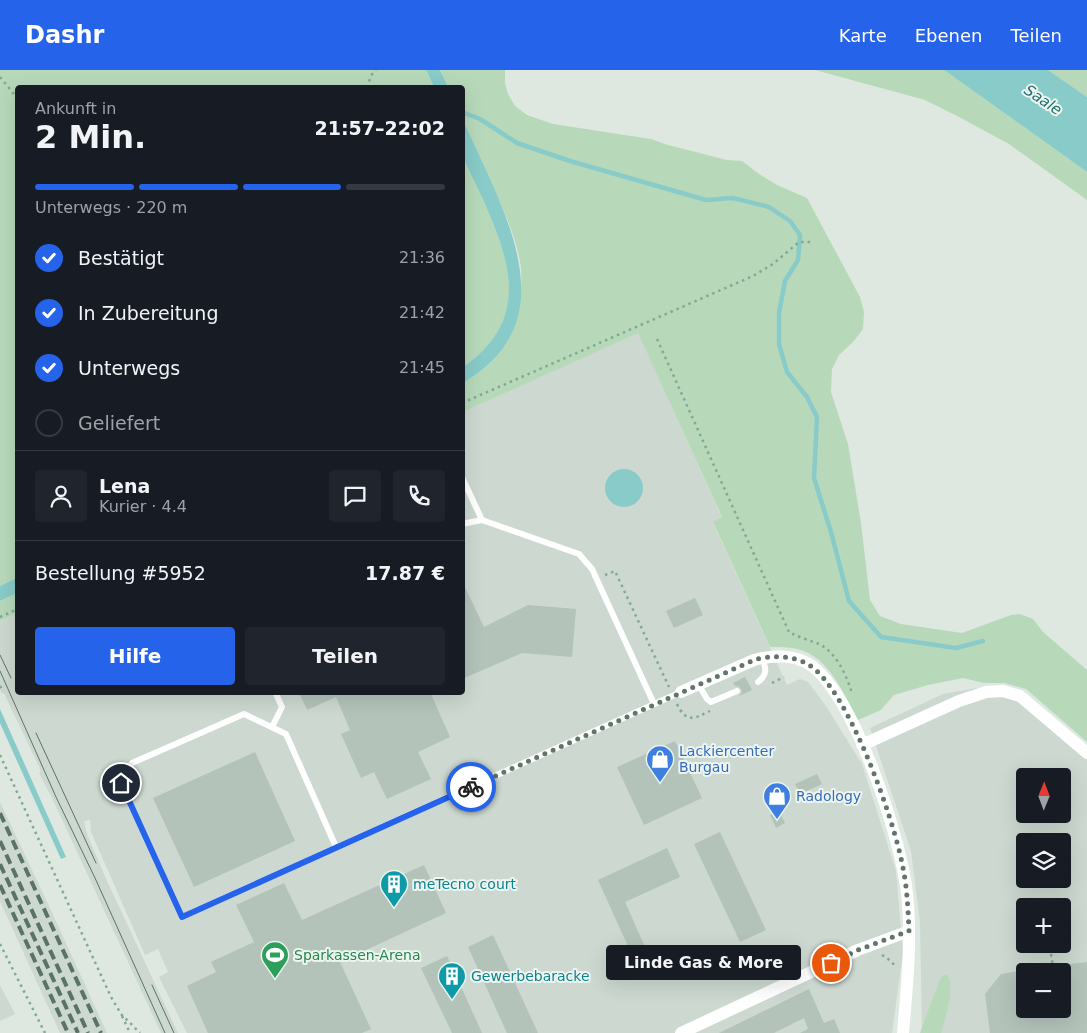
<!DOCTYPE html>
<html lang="de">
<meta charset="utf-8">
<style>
body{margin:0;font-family:"DejaVu Sans",sans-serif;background:#20242c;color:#f1f3f6;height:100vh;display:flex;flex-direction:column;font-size:19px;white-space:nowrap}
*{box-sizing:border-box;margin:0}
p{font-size:16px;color:#9ea1a6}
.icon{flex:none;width:28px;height:28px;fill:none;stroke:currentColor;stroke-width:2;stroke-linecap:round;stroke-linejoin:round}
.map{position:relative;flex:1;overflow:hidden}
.panel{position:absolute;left:15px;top:15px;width:450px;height:610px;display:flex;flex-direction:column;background:#171b24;border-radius:5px;box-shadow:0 5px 20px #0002}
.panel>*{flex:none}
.needle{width:32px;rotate:1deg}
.fabs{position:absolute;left:1016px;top:698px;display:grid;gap:10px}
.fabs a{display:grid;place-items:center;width:55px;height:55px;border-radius:5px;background:#171b24;box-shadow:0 5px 20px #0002;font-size:25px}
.pin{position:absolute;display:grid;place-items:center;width:42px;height:42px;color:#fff;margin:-21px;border:2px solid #fff;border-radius:50%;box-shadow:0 1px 5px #0007}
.courier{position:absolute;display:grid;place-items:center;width:50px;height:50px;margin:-25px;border:4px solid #2563eb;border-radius:50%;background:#fff;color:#222;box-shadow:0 1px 6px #0007}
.bubble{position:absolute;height:35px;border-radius:5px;background:#171b24;box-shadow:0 5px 20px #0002;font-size:16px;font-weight:800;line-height:35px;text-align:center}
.head em{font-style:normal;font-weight:800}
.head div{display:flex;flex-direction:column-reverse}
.head{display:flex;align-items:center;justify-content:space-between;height:85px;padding:0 20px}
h1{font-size:32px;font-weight:800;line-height:38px}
.bar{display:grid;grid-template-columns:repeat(4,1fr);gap:8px 5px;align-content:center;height:60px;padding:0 20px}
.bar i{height:6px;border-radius:4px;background:#363941}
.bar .selected{background:#2563eb}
.bar p{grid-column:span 4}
.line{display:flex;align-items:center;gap:12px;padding:0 20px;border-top:1px solid #363941}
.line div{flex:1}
.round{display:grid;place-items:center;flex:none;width:52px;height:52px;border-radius:5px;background:#20242c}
ol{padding:0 20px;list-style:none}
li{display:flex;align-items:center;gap:15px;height:55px}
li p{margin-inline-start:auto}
li .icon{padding:5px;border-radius:50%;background:#2563eb;color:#fff;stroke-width:4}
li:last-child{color:#9ea1a6}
li i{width:28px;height:28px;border:2px solid #363941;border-radius:50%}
.button{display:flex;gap:10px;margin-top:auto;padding:10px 20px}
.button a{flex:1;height:58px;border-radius:5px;background:#2563eb;color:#fff;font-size:20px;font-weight:800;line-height:58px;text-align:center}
.button a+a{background:#20242c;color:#f1f3f6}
header{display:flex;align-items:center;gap:30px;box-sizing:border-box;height:70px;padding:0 25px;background:#2563eb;color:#fff}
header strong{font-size:24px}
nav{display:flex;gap:28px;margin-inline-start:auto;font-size:18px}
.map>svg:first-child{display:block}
.built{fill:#ccd8d0;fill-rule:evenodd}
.green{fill:#b7d9ba}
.water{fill:#88cbc9}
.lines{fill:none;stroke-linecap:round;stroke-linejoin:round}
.stream{stroke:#88cbc9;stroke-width:4.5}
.building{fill:#b3c3ba}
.path{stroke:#80aa95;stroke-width:2.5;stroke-dasharray:2.5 4;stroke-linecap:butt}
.lane{stroke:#fff;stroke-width:6}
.street{stroke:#fff;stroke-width:12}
.tram{stroke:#5a7367;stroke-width:1}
.rail{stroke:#5a7367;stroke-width:4;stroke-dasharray:10 5;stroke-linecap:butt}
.done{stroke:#62756b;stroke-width:5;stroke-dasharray:0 9}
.route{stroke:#2563eb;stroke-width:6}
.labels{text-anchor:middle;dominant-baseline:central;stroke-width:4;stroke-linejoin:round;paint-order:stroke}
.shop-label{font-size:14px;fill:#366cbe;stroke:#edf5f0;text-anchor:start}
.culture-label{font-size:14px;fill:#0d838f;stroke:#edf5f0;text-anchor:start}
.leisure-label{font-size:14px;fill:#27864d;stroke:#edf5f0;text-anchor:start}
.water-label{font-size:15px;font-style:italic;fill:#1f6e6d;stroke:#edf5f0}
</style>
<header>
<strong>Dashr</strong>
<nav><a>Karte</a><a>Ebenen</a><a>Teilen</a></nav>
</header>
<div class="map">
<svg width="1087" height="963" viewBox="0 0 1087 963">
<rect width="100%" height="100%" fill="#dee8e1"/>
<g class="built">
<path d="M638,262L722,448L713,453L787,615L800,609L808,612L826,636L862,694L896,801L903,883L892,963H187L159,907L168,902L158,879L145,885L91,762L90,749L84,752L87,764L107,811L178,963H161L53,730L39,703L41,701L4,623L2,624L0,620V551L17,543L18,622H462L463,342Z"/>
<path d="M977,618H1010L1087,675V963H922L920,852L911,781L870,658L943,624ZM1025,706H1062V744H1025ZM1025,771H1062V809H1025ZM1025,836H1062V874H1025ZM1025,901H1062V939H1025Z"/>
<path d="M0,732L49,836L107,963H60L0,831Z"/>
<path d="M0,915L15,944L0,951Z"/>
</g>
<g class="green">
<path d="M0,0H426L434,17L18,18V508L0,516Z"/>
<path d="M440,0H505V13L508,24L515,36L527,45L553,54L651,69L668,75L727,90L742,91L759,104L777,115L807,128L860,227L864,242L863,259L853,272L839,285L832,299L831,322L848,374L861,453L870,530L880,546L901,554L962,563L1011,545L1020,544L1033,549L1043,562L1087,600V672L1026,619L1004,613H984L963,608L928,615L894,625L881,640L858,650C844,625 829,586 797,579C788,577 779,577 770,577L713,452L722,447L638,263L463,342V313C494,295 514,272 519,236C521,223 522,211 521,198C516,160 493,118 477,83C473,73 466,63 463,52C460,42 463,28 462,18L448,17Z"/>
<path d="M815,0H944L1087,102V130L1009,74L959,47L925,30Z"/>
<path d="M1048,0H1087V27Z"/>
<path d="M462,82C484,131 530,211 498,263C489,277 476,288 463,297Z"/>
<path d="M17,523V543L0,551V531Z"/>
<path d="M944,905H947C956,915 945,950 941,963H920L940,909Z"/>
</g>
<g class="water">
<path d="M426,0H440L448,17H434Z"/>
<path d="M944,0H1048L1087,27V102Z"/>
<path d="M463,50C500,135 573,249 463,313V297C531,250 511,192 482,127C477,115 464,93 462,81C461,72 462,60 463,50Z"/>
<circle cx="624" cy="418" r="19"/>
<path d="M17,508V523L0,531V516Z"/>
<path d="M0,639L66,787L61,789L0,653Z"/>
</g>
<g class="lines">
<path class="stream" d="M462,42L480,49L517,73L570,91L706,130L733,128L769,137L790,151L800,165L798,190L785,211L779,243V274L787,302L807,327L817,347L814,408L831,462L849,531L881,567L956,578L983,571"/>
</g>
<g class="building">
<path d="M462,511L484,557L528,535L576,539L572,587L522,583L462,609Z"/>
<path d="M695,528L703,545L674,558L666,541Z"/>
<path d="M745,607L752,620L739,626L742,622L741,619L738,616H735L733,613Z"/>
<path d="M299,622H430L450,667L418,682L431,709L387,729L374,702L361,708L341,664L350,660L336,627L307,640Z"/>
<path d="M675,671L702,728L644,755L617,697Z"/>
<path d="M255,682L295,771L194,817L153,728Z"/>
<path d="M817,704L822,714L800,724L795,714Z"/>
<path d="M779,741L785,753L776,758L770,745Z"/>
<path d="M720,762L766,860L740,872L694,774Z"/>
<path d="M667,778L680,807L625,832L645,877L631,883L598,810Z"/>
<path d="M424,795L446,843L340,892L371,959L362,963H208L187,916L216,902L211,892L254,872L236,835L284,813L302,850Z"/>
<path d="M493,865L538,963H507L468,877Z"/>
<path d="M447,886L482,963H452L421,898Z"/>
<path d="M1087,892V963H990L985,924L1001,904L1025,900V939H1062V895Z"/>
<path d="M809,919L824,953L834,949L840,963H800L808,959L804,948L774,963H719Z"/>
</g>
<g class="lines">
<g class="path">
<path d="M0,7L18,29"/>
<path d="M369,18C368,11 371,4 376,0"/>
<path d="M657,269L789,562C798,567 809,570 819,574C837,583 846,605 852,623"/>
<path d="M462,333L753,206L773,194L799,172H812"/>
<path d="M605,505L615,501L669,617"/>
<path d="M0,547L18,539"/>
<path d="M772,613L784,607"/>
<path d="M0,616L2,620"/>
<path d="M677,634C686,653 694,649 710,641"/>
<path d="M0,685L111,927L121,944L140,963"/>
<path d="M0,874L45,963"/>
<path d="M1051,884L1053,897"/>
<path d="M882,885L891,891L895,896"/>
<path d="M122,946L130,963"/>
</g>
<g class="lane">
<path d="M462,407L482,450"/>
<path d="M462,454L482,450L579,484L592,499L654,634"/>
<path d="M758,612C768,604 766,598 762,587"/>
<path d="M698,614L707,629L711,632L737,621"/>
<path d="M272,657L282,637L275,622"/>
<path d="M336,777L286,664L244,644L132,693L121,713L182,847L681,622"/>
</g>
<g class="street">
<path d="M681,622L754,590C772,585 796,584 812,596C856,629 901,769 907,823C912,870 907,916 903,963"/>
<path d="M862,675L959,631L986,622L1003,621L1020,626L1087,683"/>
<path d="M681,963L858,880L909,861"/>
</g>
<g class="tram">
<path d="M0,585L11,608"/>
<path d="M0,601L56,727L95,808L165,963"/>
<path d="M36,663L96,793"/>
<path d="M152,915L174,963"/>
</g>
<g class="rail">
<path d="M0,743L101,963"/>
<path d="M0,771L88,963"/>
<path d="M0,794L78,963"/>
<path d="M0,815L68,963"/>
</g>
</g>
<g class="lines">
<path class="done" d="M471,717L754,590C771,585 793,585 809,595C848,619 893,747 902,793C907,815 908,838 909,861L858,880L831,893"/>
<path class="route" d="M121,713L182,847L471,717"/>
</g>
<defs>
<g id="shop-pin" transform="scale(1.4375)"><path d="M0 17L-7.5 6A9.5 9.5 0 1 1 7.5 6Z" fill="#3f7fe0" stroke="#edf5f0"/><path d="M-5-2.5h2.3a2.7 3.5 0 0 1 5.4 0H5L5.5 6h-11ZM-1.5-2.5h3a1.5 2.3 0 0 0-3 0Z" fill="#fff"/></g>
<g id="building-pin" transform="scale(1.4375)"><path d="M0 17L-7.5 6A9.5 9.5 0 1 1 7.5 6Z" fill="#0f9aa8" stroke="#edf5f0"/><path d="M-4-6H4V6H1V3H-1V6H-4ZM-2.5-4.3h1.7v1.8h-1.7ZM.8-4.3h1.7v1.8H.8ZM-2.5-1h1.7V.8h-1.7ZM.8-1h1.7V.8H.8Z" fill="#fff"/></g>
<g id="stadium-pin" transform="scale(1.4375)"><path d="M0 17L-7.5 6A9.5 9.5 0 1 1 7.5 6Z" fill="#2e9e5b" stroke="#edf5f0"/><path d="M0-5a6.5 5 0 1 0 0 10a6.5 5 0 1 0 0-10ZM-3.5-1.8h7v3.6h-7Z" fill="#fff"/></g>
</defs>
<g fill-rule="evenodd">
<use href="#shop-pin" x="660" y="689"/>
<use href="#shop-pin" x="777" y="726"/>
<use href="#building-pin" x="394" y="814"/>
<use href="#stadium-pin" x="275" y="885"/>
<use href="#building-pin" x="452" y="906"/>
</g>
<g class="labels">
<g class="shop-label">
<text x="679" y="681">Lackiercenter<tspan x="679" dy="16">Burgau</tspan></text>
<text x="796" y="726">Radology</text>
</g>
<g class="culture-label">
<text x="413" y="814">meTecno court</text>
<text x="471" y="906">Gewerbebaracke</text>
</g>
<g class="leisure-label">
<text x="294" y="885">Sparkassen-Arena</text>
</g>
<g class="water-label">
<text transform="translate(1043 30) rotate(34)">Saale</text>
</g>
</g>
</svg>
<div class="fabs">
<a><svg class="needle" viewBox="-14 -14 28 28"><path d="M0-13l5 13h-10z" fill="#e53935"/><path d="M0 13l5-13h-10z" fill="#9ea1a6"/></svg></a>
<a><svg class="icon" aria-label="layers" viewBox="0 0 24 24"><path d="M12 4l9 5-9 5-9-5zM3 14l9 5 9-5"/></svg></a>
<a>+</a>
<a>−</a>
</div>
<div class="pin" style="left:831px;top:893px;background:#ea580c"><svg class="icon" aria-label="bag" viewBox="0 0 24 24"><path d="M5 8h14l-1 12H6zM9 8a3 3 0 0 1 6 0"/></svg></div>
<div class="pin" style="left:121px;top:713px;background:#1f2937"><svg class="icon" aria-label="home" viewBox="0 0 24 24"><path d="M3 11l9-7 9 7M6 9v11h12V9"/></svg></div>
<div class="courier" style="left:471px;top:717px"><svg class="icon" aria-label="bike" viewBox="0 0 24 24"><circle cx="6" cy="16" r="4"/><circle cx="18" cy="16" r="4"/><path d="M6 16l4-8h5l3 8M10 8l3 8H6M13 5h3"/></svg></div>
<div class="bubble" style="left:606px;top:875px;width:195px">Linde Gas &amp; More</div>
<section class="panel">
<div class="head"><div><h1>2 Min.</h1><p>Ankunft in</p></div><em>21:57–22:02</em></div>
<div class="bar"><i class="selected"></i><i class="selected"></i><i class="selected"></i><i></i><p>Unterwegs · 220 m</p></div>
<ol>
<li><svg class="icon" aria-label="check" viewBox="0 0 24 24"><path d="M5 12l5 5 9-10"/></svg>Bestätigt<p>21:36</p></li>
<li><svg class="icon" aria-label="check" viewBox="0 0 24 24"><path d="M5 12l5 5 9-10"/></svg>In Zubereitung<p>21:42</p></li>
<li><svg class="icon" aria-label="check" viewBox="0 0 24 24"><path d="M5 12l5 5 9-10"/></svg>Unterwegs<p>21:45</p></li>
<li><i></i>Geliefert</li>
</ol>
<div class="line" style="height:90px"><a class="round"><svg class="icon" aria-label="person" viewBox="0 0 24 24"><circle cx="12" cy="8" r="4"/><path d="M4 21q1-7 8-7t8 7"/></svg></a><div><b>Lena</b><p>Kurier · 4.4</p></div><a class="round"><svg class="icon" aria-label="chat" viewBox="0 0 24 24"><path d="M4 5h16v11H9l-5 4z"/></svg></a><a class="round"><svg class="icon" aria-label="phone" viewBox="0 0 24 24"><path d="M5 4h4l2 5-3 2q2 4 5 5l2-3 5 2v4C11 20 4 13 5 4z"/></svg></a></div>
<div class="line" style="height:65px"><div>Bestellung #5952</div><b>17.87 €</b></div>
<div class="button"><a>Hilfe</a><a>Teilen</a></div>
</section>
</div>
